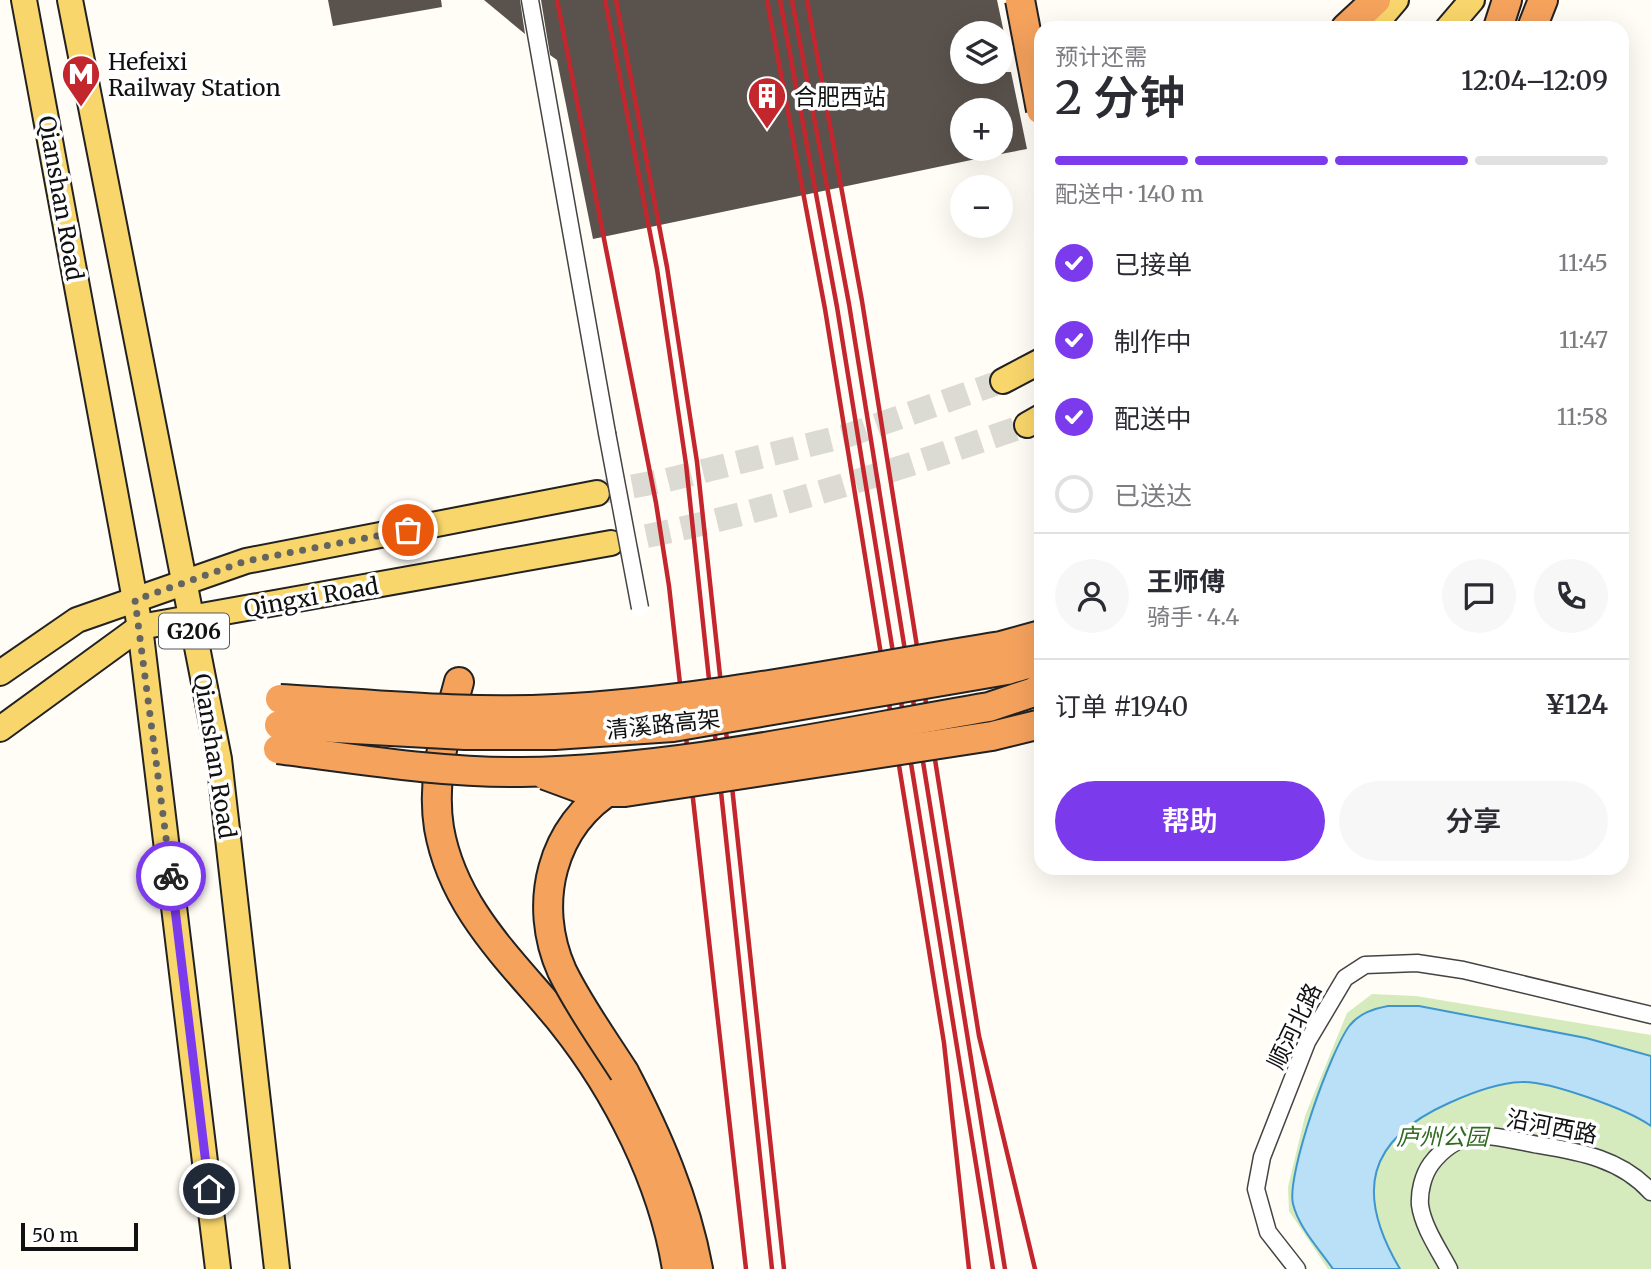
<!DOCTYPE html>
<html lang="zh">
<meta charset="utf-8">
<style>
body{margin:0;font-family:Merriweather,"Noto Sans SC",serif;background:#f7f7f7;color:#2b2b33;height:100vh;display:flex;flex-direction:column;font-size:26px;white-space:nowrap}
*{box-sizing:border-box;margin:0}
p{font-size:23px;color:#7c7c81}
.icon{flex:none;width:38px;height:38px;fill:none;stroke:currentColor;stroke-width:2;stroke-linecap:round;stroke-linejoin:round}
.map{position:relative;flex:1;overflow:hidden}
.sheet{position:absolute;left:1034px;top:21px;width:595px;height:854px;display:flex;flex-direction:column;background:#fff;border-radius:21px;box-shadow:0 7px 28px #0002}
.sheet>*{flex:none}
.tools{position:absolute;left:950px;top:21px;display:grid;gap:14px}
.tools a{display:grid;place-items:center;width:63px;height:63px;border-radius:50%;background:#fff;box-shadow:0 7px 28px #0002;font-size:35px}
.scale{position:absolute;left:21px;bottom:18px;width:117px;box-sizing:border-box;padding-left:7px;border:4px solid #111;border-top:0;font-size:19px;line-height:24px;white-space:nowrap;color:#111;-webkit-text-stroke:5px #fff;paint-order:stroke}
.pin{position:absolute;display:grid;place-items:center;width:60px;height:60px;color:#fff;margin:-30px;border:4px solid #fff;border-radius:50%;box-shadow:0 2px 7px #0007}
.courier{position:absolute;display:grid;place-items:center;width:70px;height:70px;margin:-35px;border:5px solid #7c3aed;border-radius:50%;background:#fff;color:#222;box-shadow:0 2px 9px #0007}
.overview em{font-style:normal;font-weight:600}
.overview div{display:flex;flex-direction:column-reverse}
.overview{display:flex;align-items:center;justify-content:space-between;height:119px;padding:0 21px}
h1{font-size:46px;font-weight:600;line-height:52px}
.bar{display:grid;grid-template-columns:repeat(4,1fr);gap:10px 7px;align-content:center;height:84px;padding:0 21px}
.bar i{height:9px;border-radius:5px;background:#e1e1e2}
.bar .on{background:#7c3aed}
.bar p{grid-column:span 4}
.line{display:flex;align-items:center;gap:18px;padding:0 21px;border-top:2px solid #e1e1e2}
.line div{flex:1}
.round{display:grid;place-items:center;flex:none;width:74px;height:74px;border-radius:37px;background:#f7f7f7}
ol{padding:0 21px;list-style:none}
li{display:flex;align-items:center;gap:21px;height:77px}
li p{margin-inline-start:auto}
li .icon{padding:7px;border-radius:50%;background:#7c3aed;color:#fff;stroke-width:4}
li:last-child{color:#7c7c81}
li i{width:38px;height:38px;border:4px solid #e1e1e2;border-radius:50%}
.action{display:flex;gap:14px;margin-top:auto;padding:14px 21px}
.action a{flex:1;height:80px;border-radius:42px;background:#7c3aed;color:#fff;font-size:28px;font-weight:600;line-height:80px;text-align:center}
.action a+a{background:#f7f7f7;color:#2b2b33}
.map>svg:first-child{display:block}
.green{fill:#d5ebbd}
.water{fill:#b9e0f7;stroke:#3f96cf;stroke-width:2}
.building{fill:#5a524d}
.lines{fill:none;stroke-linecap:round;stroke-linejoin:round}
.primary-tunnel{stroke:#dbdad3;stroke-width:24;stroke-dasharray:24 12;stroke-linecap:butt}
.street-casing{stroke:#444;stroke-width:19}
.primary-casing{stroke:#222;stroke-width:28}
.highway-casing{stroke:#222;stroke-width:32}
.street{stroke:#fff;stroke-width:16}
.primary{stroke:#f9d66b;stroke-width:24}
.highway{stroke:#f5a25d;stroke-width:28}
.rail{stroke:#c4262e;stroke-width:4.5}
.street-bridge-casing{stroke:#444;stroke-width:19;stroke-linecap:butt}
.highway-bridge-casing{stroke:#222;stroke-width:32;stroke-linecap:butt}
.street-bridge{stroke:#fff;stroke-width:16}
.highway-bridge{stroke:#f5a25d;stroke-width:28}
.done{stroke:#646461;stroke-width:7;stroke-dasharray:0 12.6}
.route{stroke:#7c3aed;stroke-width:9}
.labels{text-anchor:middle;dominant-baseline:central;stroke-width:7;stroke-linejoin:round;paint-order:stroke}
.shield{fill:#fff;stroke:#585858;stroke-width:2}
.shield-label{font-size:21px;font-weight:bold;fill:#111}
.poi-label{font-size:23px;fill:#111;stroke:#fff;text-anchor:start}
.street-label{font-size:23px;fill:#111;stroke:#fff}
.park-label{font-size:23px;font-style:italic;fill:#2f6b1f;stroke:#fff}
</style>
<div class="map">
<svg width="1651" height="1269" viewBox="0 0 1651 1269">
<rect width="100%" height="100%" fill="#fffdf5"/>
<path class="green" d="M1372,994L1416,996L1651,1035V1269H1328L1289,1211L1288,1187L1305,1116L1347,1013Z"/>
<path class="water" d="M1388,1006H1419L1586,1038L1651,1056V1126C1629,1110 1548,1080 1521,1082C1496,1083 1471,1093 1449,1103C1366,1140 1355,1193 1400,1269H1333C1319,1249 1299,1228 1293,1204C1286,1175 1331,1049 1350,1025C1360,1013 1373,1009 1388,1006Z"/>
<g class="building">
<path d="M328,0H441L442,7L333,26Z"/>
<path d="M484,0H520L525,34Z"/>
<path d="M541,0H997L1004,33H962V72H1011L1027,149L1001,154V110H962V149H1000V154L593,239L557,60L550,55Z"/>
</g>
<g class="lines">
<g class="primary-tunnel">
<path d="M597,493L667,480L849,435L1003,381"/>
<path d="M611,543C753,517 891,472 1027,425"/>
</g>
<g class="street-casing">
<g id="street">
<path d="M530,0L607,433"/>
<path d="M1297,1269L1268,1232L1256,1189L1262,1157L1307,1042L1345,978L1365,965L1417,963L1463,970L1651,1015"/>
<path d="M1449,1269C1439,1250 1423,1227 1420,1205C1419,1192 1423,1175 1431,1164C1462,1123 1495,1137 1539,1145C1581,1152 1621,1159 1651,1192"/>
</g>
</g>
<g class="primary-casing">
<g id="primary">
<path d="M24,0L140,627L218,1269"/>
<path d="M70,0L219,759L277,1269"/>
<path d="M1372,28L1396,0"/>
<path d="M1448,28L1472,0"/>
<path d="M1003,381L1041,361"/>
<path d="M1027,425L1041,417"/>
<path d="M0,673L77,620L246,561L597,493"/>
<path d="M0,729L140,627L611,543"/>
</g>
</g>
<g class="highway-casing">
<g id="highway">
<path d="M1346,28L1376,0"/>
<path d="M1498,28L1507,0"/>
<path d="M1532,28L1543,0"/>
<path d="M459,682C446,730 431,778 439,828C453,909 512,961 562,1022C617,1091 663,1181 677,1269"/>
<path d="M624,1072C657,1135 685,1199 698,1269"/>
</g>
</g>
<use href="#street" class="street"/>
<use href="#primary" class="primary"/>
<use href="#highway" class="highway"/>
<g class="rail">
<path d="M557,0L656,503L669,586L746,1269"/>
<path d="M605,0L657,269L686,464L772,1269"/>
<path d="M616,0L667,267L697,462L784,1269"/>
<path d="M767,0L825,309L944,1043L969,1269"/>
<path d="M780,0L837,307L993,1269"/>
<path d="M792,0L849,304L1005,1269"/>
<path d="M807,0L862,301L979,1036L1035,1269"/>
</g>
<g class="street-bridge-casing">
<path id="street-bridge" d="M607,433L640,608"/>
</g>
<g class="highway-bridge-casing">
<g id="highway-bridge">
<path d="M1020,0L1041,110"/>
<path d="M280,699C371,704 463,714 555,709C703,702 855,669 1001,646L1041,635"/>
<path d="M279,725L465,735H554L673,727L1007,670L1041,660"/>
<path d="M278,749C358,759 440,773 521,772C678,770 835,733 989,707L1034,692L1041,687"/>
<path d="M545,775L591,792H625L992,736L1041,724"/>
<path d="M615,787C551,825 532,904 562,971C579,1006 603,1039 624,1072"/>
</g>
</g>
<use href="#street-bridge" class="street-bridge"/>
<use href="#highway-bridge" class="highway-bridge"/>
</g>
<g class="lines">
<path class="done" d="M171,876L135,600L246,561L408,530"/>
<path class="route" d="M171,876L209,1189"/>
</g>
<defs>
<g id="metro-pin" transform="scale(2.0125)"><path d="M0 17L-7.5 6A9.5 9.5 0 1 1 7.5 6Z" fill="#c4262e" stroke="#fff"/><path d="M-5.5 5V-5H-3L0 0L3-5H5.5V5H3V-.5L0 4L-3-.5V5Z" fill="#fff"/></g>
<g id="building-pin" transform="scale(2.0125)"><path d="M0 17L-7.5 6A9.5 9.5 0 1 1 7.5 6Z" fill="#c4262e" stroke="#fff"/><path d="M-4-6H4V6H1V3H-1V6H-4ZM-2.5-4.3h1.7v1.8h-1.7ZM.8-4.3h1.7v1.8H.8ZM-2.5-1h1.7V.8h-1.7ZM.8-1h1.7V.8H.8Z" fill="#fff"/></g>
</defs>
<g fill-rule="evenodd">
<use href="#metro-pin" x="81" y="74"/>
<use href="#building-pin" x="767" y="96"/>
</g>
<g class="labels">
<rect class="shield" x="159" y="613.5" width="70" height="35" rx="5"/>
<g class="shield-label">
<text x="194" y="631">G206</text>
</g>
<g class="poi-label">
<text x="108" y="61">Hefeixi<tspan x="108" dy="26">Railway Station</tspan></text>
<text x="794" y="96">合肥西站</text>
</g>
<g class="street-label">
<text transform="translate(61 198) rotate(80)">Qianshan Road</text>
<text transform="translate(311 597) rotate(-10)">Qingxi Road</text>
<text transform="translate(663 724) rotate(-6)">清溪路高架</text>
<text transform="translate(215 756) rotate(81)">Qianshan Road</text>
<text transform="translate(1294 1026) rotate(-64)">顺河北路</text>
<text transform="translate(1552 1126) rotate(11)">沿河西路</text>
</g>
<g class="park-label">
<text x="1442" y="1136">庐州公园</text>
</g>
</g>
</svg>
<div class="tools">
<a><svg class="icon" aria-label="layers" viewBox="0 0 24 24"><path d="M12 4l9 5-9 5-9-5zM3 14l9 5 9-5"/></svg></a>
<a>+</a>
<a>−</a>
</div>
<div class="scale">50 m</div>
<div class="pin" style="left:408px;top:530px;background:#ea580c"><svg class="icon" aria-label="bag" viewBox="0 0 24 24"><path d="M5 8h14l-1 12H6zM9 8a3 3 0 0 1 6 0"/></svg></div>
<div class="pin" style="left:209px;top:1189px;background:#1f2937"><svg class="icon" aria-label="home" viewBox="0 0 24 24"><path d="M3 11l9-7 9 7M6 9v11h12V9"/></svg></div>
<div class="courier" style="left:171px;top:876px"><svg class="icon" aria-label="bike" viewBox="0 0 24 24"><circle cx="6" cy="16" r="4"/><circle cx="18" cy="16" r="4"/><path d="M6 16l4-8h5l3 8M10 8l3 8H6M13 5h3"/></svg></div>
<section class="sheet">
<div class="overview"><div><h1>2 分钟</h1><p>预计还需</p></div><em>12:04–12:09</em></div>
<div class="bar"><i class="on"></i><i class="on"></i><i class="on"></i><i></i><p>配送中 · 140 m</p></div>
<ol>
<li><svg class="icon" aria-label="check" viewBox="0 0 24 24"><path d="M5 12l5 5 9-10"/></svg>已接单<p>11:45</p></li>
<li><svg class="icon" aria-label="check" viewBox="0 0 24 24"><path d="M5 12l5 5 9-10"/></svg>制作中<p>11:47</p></li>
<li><svg class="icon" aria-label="check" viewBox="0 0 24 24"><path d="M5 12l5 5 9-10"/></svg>配送中<p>11:58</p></li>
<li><i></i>已送达</li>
</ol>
<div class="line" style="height:126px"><a class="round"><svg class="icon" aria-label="person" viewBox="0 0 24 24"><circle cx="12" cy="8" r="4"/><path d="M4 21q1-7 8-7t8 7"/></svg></a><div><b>王师傅</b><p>骑手 · 4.4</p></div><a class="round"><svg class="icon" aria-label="chat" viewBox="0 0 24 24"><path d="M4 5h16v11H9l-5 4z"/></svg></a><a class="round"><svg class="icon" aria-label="phone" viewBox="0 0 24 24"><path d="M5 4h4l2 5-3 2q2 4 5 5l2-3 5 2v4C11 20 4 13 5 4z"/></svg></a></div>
<div class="line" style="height:91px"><div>订单 #1940</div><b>¥124</b></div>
<div class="action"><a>帮助</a><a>分享</a></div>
</section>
</div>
